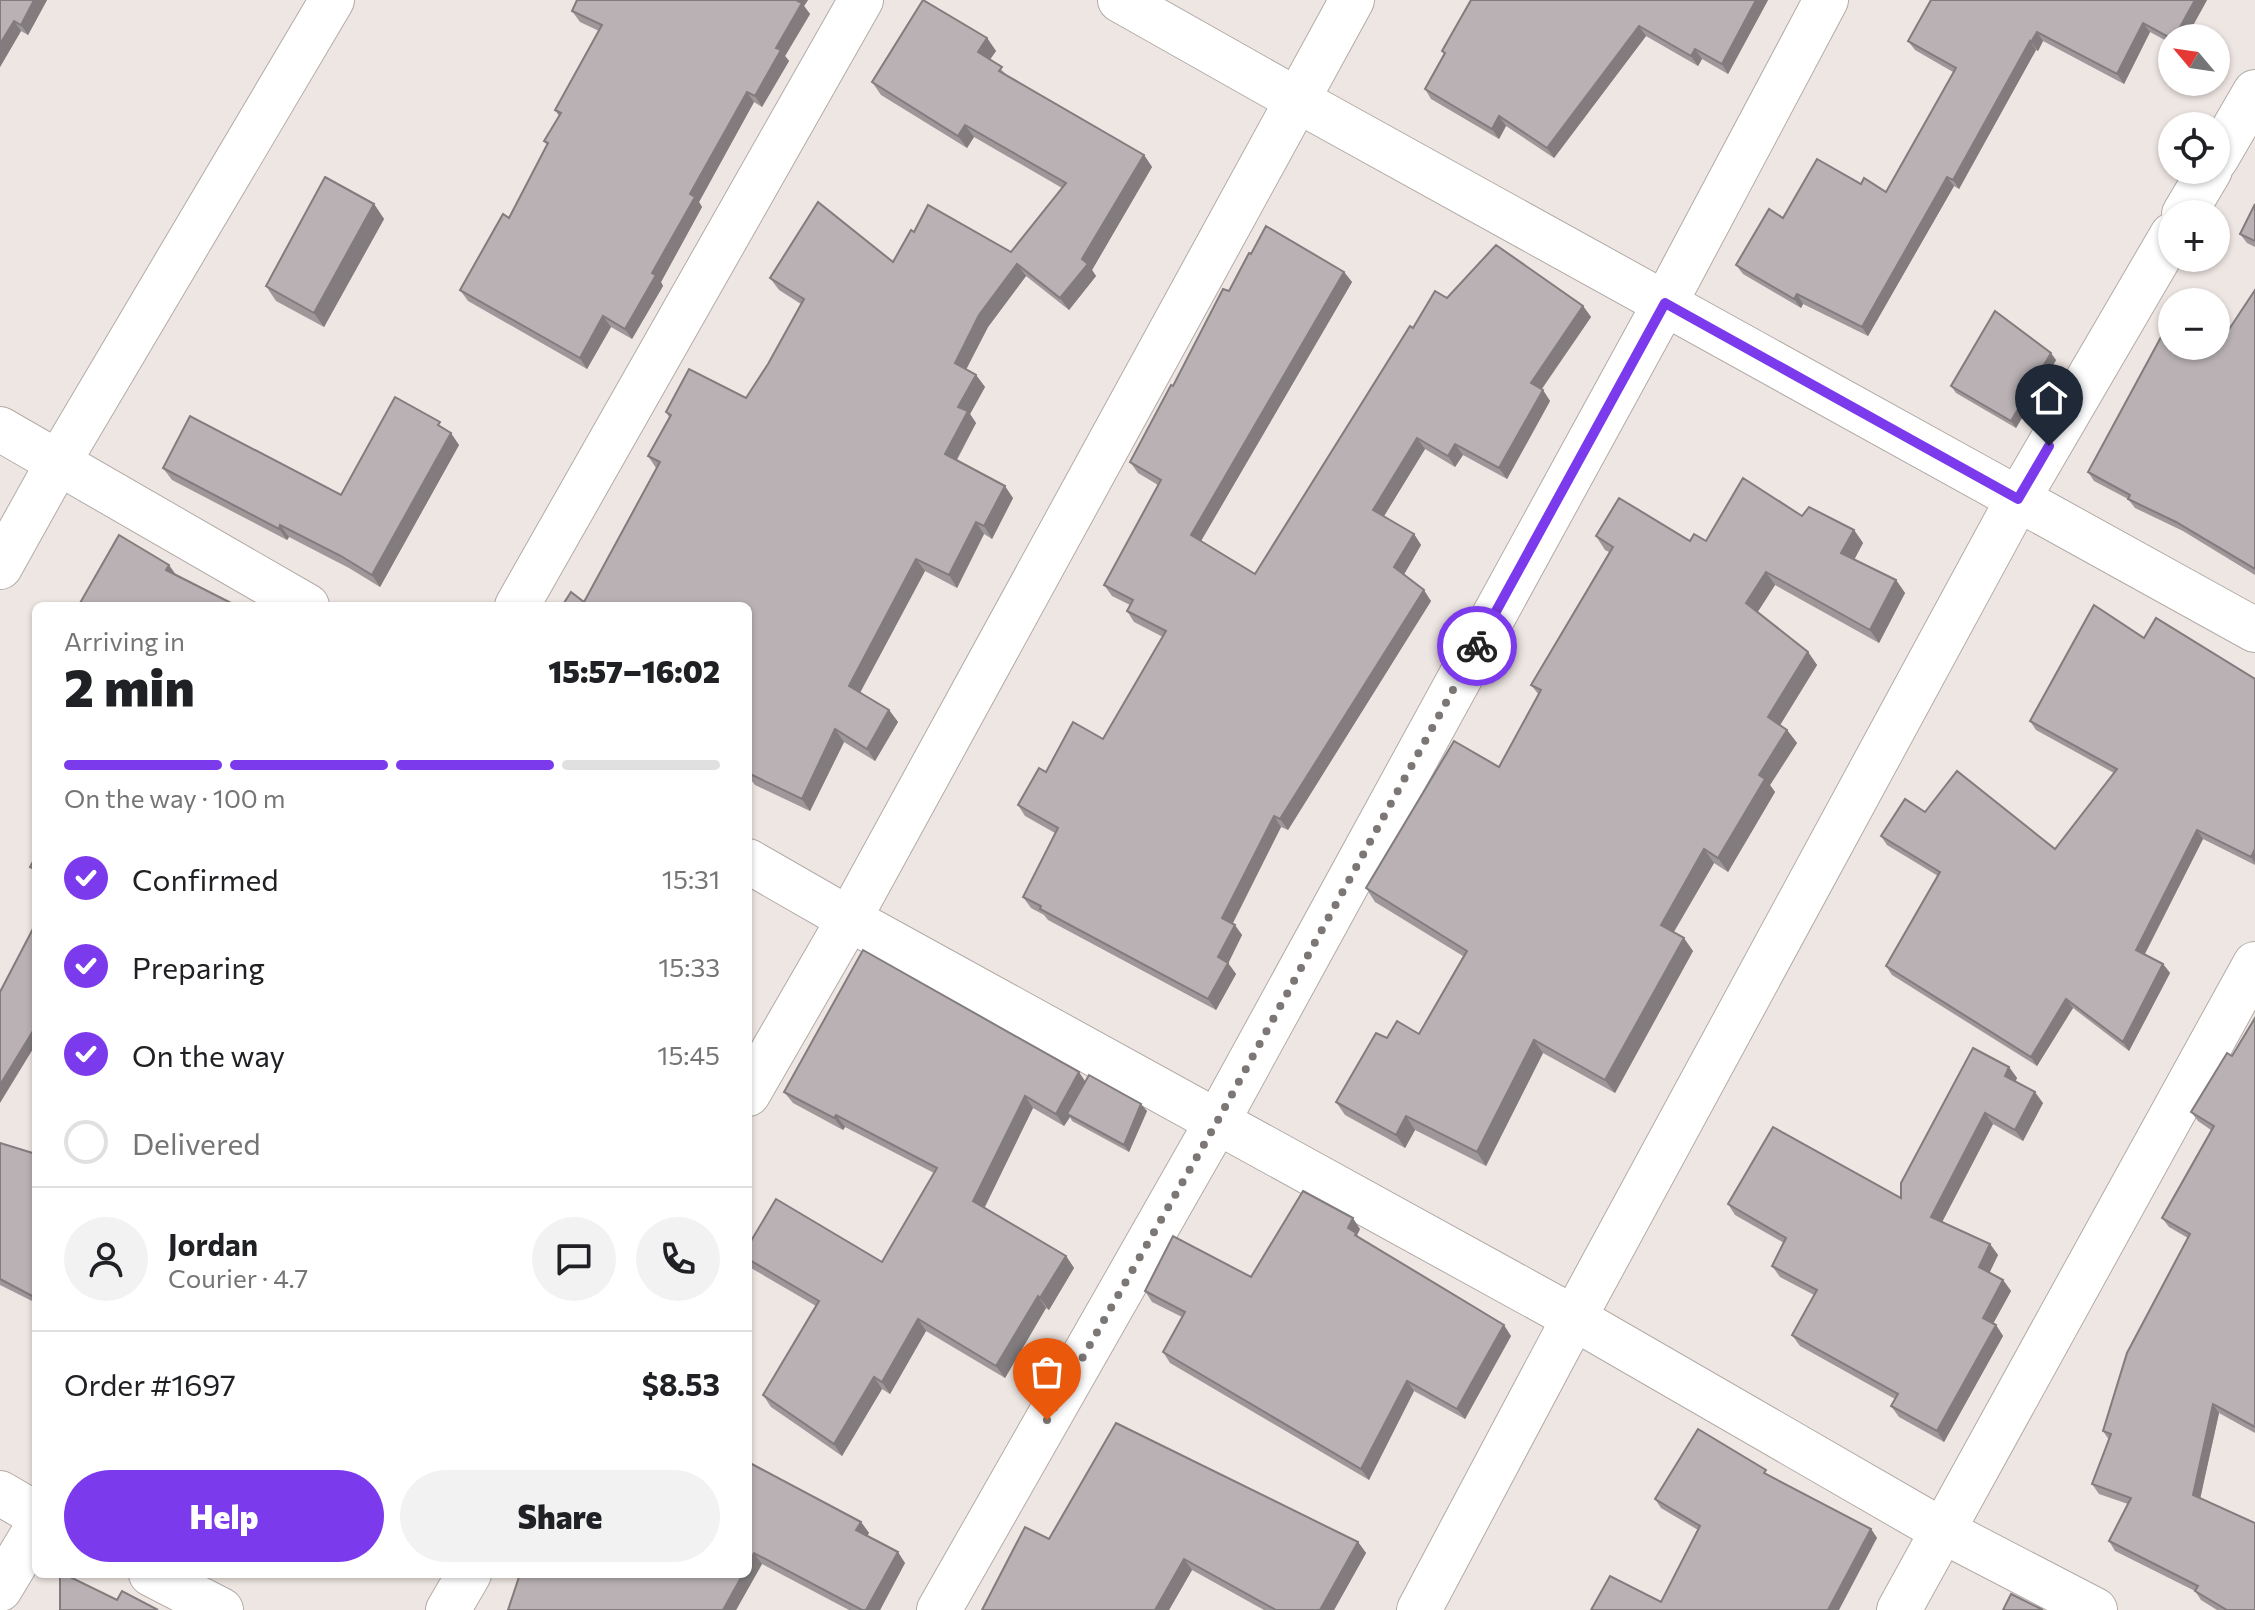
<!DOCTYPE html>
<meta charset="utf-8">
<style>
body{margin:0;font-family:Commissioner,sans-serif;background:#f2f2f2;color:#202124;height:100vh;display:flex;flex-direction:column;font-size:30px;white-space:nowrap}
*{box-sizing:border-box;margin:0}
p{font-size:26px;color:#757577}
.icon{flex:none;width:44px;height:44px;fill:none;stroke:currentColor;stroke-width:2;stroke-linecap:round;stroke-linejoin:round}
.map{position:relative;flex:1;overflow:hidden}
.drawer{position:absolute;left:32px;top:602px;width:720px;height:976px;display:flex;flex-direction:column;background:#fff;border-radius:12px;box-shadow:0 2px 6px #0004}
.drawer>*{flex:none}
.needle{width:52px;rotate:299deg}
.buttons{position:absolute;left:2158px;top:24px;display:grid;gap:16px}
.buttons a{display:grid;place-items:center;width:72px;height:72px;border-radius:50%;background:#fff;box-shadow:0 2px 6px #0004;font-size:40px}
.pin{position:absolute;display:grid;place-items:center;width:68px;height:68px;color:#fff;margin:-82px -34px;border-radius:50% 50% 50% 0;rotate:-45deg;box-shadow:0 0 8px #0007}
.pin .icon{rotate:45deg}
.courier{position:absolute;display:grid;place-items:center;width:80px;height:80px;margin:-40px;border:6px solid #7c3aed;border-radius:50%;background:#fff;color:#222;box-shadow:0 2px 10px #0007}
.overview em{font-style:normal;font-weight:800}
.overview div{display:flex;flex-direction:column-reverse}
.overview{display:flex;align-items:center;justify-content:space-between;height:136px;padding:0 32px}
h1{font-size:52px;font-weight:800;line-height:60px}
.bar{display:grid;grid-template-columns:repeat(4,1fr);gap:12px 8px;align-content:center;height:96px;padding:0 32px}
.bar i{height:10px;border-radius:6px;background:#e0e0e0}
.bar .selected{background:#7c3aed}
.bar p{grid-column:span 4}
.line{display:flex;align-items:center;gap:20px;padding:0 32px;border-top:2px solid #e0e0e0}
.line div{flex:1}
.round{display:grid;place-items:center;flex:none;width:84px;height:84px;border-radius:42px;background:#f2f2f2}
ol{padding:0 32px;list-style:none}
li{display:flex;align-items:center;gap:24px;height:88px}
li p{margin-inline-start:auto}
li .icon{padding:8px;border-radius:50%;background:#7c3aed;color:#fff;stroke-width:4}
li:last-child{color:#757577}
li i{width:44px;height:44px;border:4px solid #e0e0e0;border-radius:50%}
.action{display:flex;gap:16px;margin-top:auto;padding:16px 32px}
.action a{flex:1;height:92px;border-radius:48px;background:#7c3aed;color:#fff;font-size:32px;font-weight:800;line-height:92px;text-align:center}
.action a+a{background:#f2f2f2;color:#202124}
.map>svg:first-child{display:block}
.lines{fill:none;stroke-linecap:round;stroke-linejoin:round}
.street-casing{stroke:#b3aba7;stroke-width:46}
.street{stroke:#fff;stroke-width:44}
.wall{fill:#9f989b}
.shaded-wall{fill:#827c7e}
.building{fill:#b9b1b4;stroke:#827c7e;stroke-width:2}
.done{stroke:#7c7775;stroke-width:8;stroke-dasharray:0 14.4}
.route{stroke:#7c3aed;stroke-width:10}
</style>
<div class="map">
<svg width="2255" height="1610" viewBox="0 0 2255 1610">
<rect width="100%" height="100%" fill="#eee6e2"/>
<g class="lines">
<g class="street-casing">
<g id="street">
<path d="M1120,0L1297,100L2255,630"/>
<path d="M2216,159L2255,92"/>
<path d="M2184,214L2210,170"/>
<path d="M0,429L307,606"/>
<path d="M0,567L59,461L332,0"/>
<path d="M517,606L861,0"/>
<path d="M748,861L849,919L1574,1318L1943,1531L2095,1610"/>
<path d="M748,1094L849,919L1352,0"/>
<path d="M0,1493L36,1514"/>
<path d="M151,1574L221,1610"/>
<path d="M0,1589L36,1529"/>
<path d="M448,1610L469,1574"/>
<path d="M939,1610L1218,1120L1665,303L1826,0"/>
<path d="M1419,1610L1574,1318L2018,499L2172,235"/>
<path d="M1899,1610L2255,964"/>
</g>
</g>
<use href="#street" class="street"/>
</g>
<g class="wall">
<path d="M0,0H47L28,35L21,31L0,67Z"/>
<path d="M577,0H808L804,6L810,14L785,56L789,61L762,107L754,102L699,202L702,207L661,282L663,286L632,339L611,327L587,369L468,301L460,290L509,218L547,145L544,141L559,116L555,110L599,31L580,22L572,11Z"/>
<path d="M1471,0H1768L1728,74L1702,59L1698,66L1646,36L1554,158L1506,126L1499,139L1431,99L1425,89L1444,54L1442,51Z"/>
<path d="M1931,0H2207L2186,38H2172V44L2150,32L2124,84L2043,41L2038,51L2036,50L1959,189L1954,186L1868,336L1803,304L1801,308L1743,274L1736,265L1783,218L1861,184L1886,192L1953,72L1915,50L1908,41Z"/>
<path d="M987,38L996,51L990,59L1009,77L1144,155L1152,167L1092,270L1096,276L1069,310L1026,276L988,327L966,370L976,375L985,387L970,414L976,423L957,460L1013,498L992,539L984,534L957,588L925,571L860,693L889,710L898,722L875,761L844,742L810,811L755,785L748,776V606L584,602L656,468L648,456L669,417L666,412L746,398L768,364L801,304L779,290L770,278L893,262L914,232L1011,252L1062,188L974,137L967,148L881,95L872,82Z"/>
<path d="M374,204L384,219L324,327L276,301L266,286Z"/>
<path d="M2255,204V247L2247,243L2240,234Z"/>
<path d="M1251,254L1344,272L1352,282L1201,541L1255,574L1413,328L1447,298L1583,306L1591,317L1542,389L1550,401L1507,479L1463,455L1455,467L1425,449L1384,516L1414,534L1421,545L1404,574L1431,601L1288,830L1281,827L1232,923L1242,935L1228,963L1236,974L1216,1010L1048,920L1044,915L1031,908L1023,897L1055,833L1025,816L1018,805L1046,772L1103,739L1163,637L1134,622L1127,611L1130,605L1112,596L1104,585L1158,485L1138,473L1130,462L1173,386Z"/>
<path d="M2255,290V575L2183,531L2135,508L2128,499L2094,481L2088,472L2214,352Z"/>
<path d="M2056,360L2016,428L1956,393L1951,386Z"/>
<path d="M446,430L459,445L380,587L349,568L289,537L287,540L172,480L163,468L341,495Z"/>
<path d="M1802,516L1854,530L1863,543L1854,559L1896,580L1905,593L1879,643L1775,585L1757,613L1808,652L1817,665L1780,725L1787,730L1797,743L1770,785L1775,792L1728,872L1714,863L1674,932L1693,951L1615,1093L1543,1053L1486,1166L1415,1130L1405,1148L1345,1115L1336,1102L1387,1038L1419,1034L1463,956L1375,902L1366,888L1499,767L1539,695L1531,685L1609,552L1605,550L1596,536L1706,541Z"/>
<path d="M2144,638L2255,679V865L2203,839L2145,954L2163,964L2170,973L2129,1051L2073,1008L2037,1066L1892,975L1886,966L1938,876L1887,845L1881,836L1925,812L2055,849L2114,773L2036,730L2030,721Z"/>
<path d="M2255,1018V1433L2219,1413L2200,1498L2255,1610H2217L2201,1600L2195,1591L2115,1551L2109,1541L2128,1504L2099,1494L2092,1484L2109,1440L2103,1431L2188,1238L2169,1227L2162,1218L2211,1130L2198,1121L2191,1112L2232,1056Z"/>
<path d="M2009,1067L2017,1078L2015,1081L2043,1103L2023,1141L1993,1124L1942,1222L1990,1244L1998,1255L1989,1273L2003,1280L2011,1291L1993,1324L1996,1325L2003,1336L1944,1442L1899,1417L1891,1406L1895,1399L1800,1346L1792,1335L1814,1295L1780,1277L1772,1266L1784,1243L1735,1215L1728,1204L1901,1198Z"/>
<path d="M1085,1081L1147,1111L1129,1152L1072,1121L1070,1117L1064,1126L1033,1108L984,1207L1066,1256L1074,1268L1049,1310L1046,1308L1005,1378L926,1331L890,1394L882,1389L842,1456L771,1407L763,1395L816,1306L751,1268L748,1264V1246L882,1262L934,1173L845,1127L843,1130L793,1103L784,1092Z"/>
<path d="M0,1143L36,1154V1303L0,1285Z"/>
<path d="M1360,1229L1357,1235L1358,1237L1511,1336L1465,1419L1414,1391L1369,1480L1170,1363L1163,1352L1182,1317L1152,1302L1145,1291L1251,1277Z"/>
<path d="M748,1462L861,1522L869,1533L867,1535L905,1563L880,1610H849L762,1564L736,1610Z"/>
<path d="M1770,1476L1871,1529L1877,1538L1698,1530L1661,1508L1655,1499Z"/>
<path d="M1049,1539L1358,1542L1366,1553L1334,1610H1264L1192,1570L1169,1610H982Z"/>
</g>
<g class="shaded-wall">
<path d="M34,0H47L28,35L21,25Z"/>
<path d="M795,0H808L804,6L810,14L785,56L789,61L762,107L755,96Z"/>
<path d="M1756,0H1768L1728,74L1722,64Z"/>
<path d="M2195,0H2207L2186,38H2174Z"/>
<path d="M14,21L21,31L0,67V44Z"/>
<path d="M2143,23L2150,32L2124,84L2117,74Z"/>
<path d="M1639,26L1646,36L1554,158L1547,148Z"/>
<path d="M2037,32L2043,41L2038,51L2031,42Z"/>
<path d="M987,38L996,51L987,64L978,52Z"/>
<path d="M2030,41L2036,50L1959,189L1953,180Z"/>
<path d="M1695,49L1702,59L1698,66L1691,56Z"/>
<path d="M747,92L754,102L699,202L702,207L661,282L663,286L632,339L625,329L690,194Z"/>
<path d="M1499,116L1506,126L1499,139L1492,129Z"/>
<path d="M965,125L974,137L967,148L958,136Z"/>
<path d="M1144,155L1152,167L1092,270L1096,276L1069,310L1060,298Z"/>
<path d="M1947,177L1954,186L1868,336L1862,327Z"/>
<path d="M374,204L384,219L324,327L314,313Z"/>
<path d="M1017,264L1026,276L988,327L963,375L955,363L979,315Z"/>
<path d="M1344,272L1352,282L1198,546L1191,535Z"/>
<path d="M1797,294L1803,304L1801,308L1794,299Z"/>
<path d="M1583,306L1591,317L1538,394L1531,383Z"/>
<path d="M603,316L611,327L587,369L580,358Z"/>
<path d="M2051,353L2056,360L2016,428L2011,421Z"/>
<path d="M976,375L985,387L970,414L976,423L953,466L945,454L958,407Z"/>
<path d="M1543,390L1550,401L1507,479L1499,468Z"/>
<path d="M451,433L459,445L380,587L372,575Z"/>
<path d="M1417,438L1425,449L1381,521L1373,510Z"/>
<path d="M1455,444L1463,455L1455,467L1448,456Z"/>
<path d="M1005,486L1013,498L992,539L984,526Z"/>
<path d="M976,522L984,534L957,588L949,575Z"/>
<path d="M280,525L289,537L287,540L279,529Z"/>
<path d="M1854,530L1863,543L1851,566L1841,553Z"/>
<path d="M1414,534L1421,545L1402,578L1394,567Z"/>
<path d="M916,559L925,571L857,698L849,686Z"/>
<path d="M169,565L179,579L166,570Z"/>
<path d="M1766,572L1775,585L1755,616L1746,603Z"/>
<path d="M1896,580L1905,593L1879,643L1870,630Z"/>
<path d="M1424,590L1431,601L1288,830L1280,819Z"/>
<path d="M1808,652L1817,665L1777,730L1768,717Z"/>
<path d="M889,710L898,722L875,761L867,749Z"/>
<path d="M835,729L844,742L810,811L802,799Z"/>
<path d="M1787,730L1797,743L1770,785L1775,792L1728,872L1718,858L1759,775Z"/>
<path d="M1274,816L1281,827L1230,929L1222,918Z"/>
<path d="M2197,830L2203,839L2142,959L2136,950Z"/>
<path d="M1704,849L1714,863L1670,938L1661,925Z"/>
<path d="M2255,849V863L2251,857Z"/>
<path d="M1235,925L1242,935L1226,968L1218,957Z"/>
<path d="M1684,938L1693,951L1615,1093L1605,1080Z"/>
<path d="M1228,963L1236,974L1216,1010L1208,999Z"/>
<path d="M2163,964L2170,973L2129,1051L2123,1042Z"/>
<path d="M2066,999L2073,1008L2037,1066L2031,1057Z"/>
<path d="M36,1026V1044L0,1103V1085Z"/>
<path d="M1534,1040L1543,1053L1486,1166L1477,1152Z"/>
<path d="M2009,1067L2017,1078L2013,1087L2005,1076Z"/>
<path d="M1079,1072L1087,1084L1067,1114L1070,1117L1064,1126L1056,1114Z"/>
<path d="M2035,1092L2043,1103L2023,1141L2015,1130Z"/>
<path d="M1025,1096L1033,1108L982,1213L973,1201Z"/>
<path d="M1141,1104L1147,1111L1129,1152L1124,1145Z"/>
<path d="M1985,1113L1993,1124L1939,1228L1931,1217Z"/>
<path d="M836,1115L845,1127L843,1130L834,1118Z"/>
<path d="M1406,1116L1415,1130L1405,1148L1396,1135Z"/>
<path d="M1353,1218L1360,1229L1357,1235L1363,1244L1348,1228Z"/>
<path d="M1990,1244L1998,1255L1987,1278L1979,1267Z"/>
<path d="M1066,1256L1074,1268L1049,1310L1040,1298Z"/>
<path d="M2003,1280L2011,1291L1990,1329L1983,1318Z"/>
<path d="M1038,1296L1046,1308L1005,1378L996,1366Z"/>
<path d="M918,1319L926,1331L890,1394L882,1382Z"/>
<path d="M1504,1325L1511,1336L1465,1419L1457,1409Z"/>
<path d="M1996,1325L2003,1336L1944,1442L1937,1431Z"/>
<path d="M874,1377L882,1389L842,1456L834,1444Z"/>
<path d="M1407,1381L1414,1391L1369,1480L1361,1469Z"/>
<path d="M2213,1404L2219,1413L2199,1504L2193,1495Z"/>
<path d="M861,1522L869,1533L864,1541L856,1530Z"/>
<path d="M1871,1529L1877,1538L1839,1610H1828Z"/>
<path d="M1358,1542L1366,1553L1334,1610H1320Z"/>
<path d="M898,1552L905,1563L880,1610H866Z"/>
<path d="M754,1553L762,1564L736,1610H723L743,1574H748V1565Z"/>
<path d="M1184,1559L1192,1570L1169,1610H1155Z"/>
</g>
<g class="building">
<path d="M0,0H34L21,25L14,21L0,44Z"/>
<path d="M577,0H796L802,3L776,48L781,50L755,96L747,92L690,194L695,197L652,273L656,275L625,329L603,316L580,358L460,290L503,214L509,218L548,143L544,141L561,113L555,110L602,25L572,11Z"/>
<path d="M923,0L987,38L978,52L1002,67L999,71L1144,155L1082,259L1088,264L1060,298L1017,264L979,315L955,363L976,375L958,407L968,411L945,454L1005,486L984,526L976,522L949,575L916,559L849,686L889,710L867,749L835,729L802,799L748,773V606H562L571,592L584,602L660,462L648,456L671,415L666,412L689,369L746,398L768,364L804,299L770,278L818,202L893,262L911,230L914,232L928,205L1011,252L1066,183L965,125L958,136L872,82Z"/>
<path d="M1471,0H1756L1722,64L1695,49L1691,56L1639,26L1547,148L1499,116L1492,129L1425,89L1445,53L1442,51Z"/>
<path d="M1931,0H2195L2174,38L2172,39L2143,23L2117,74L2037,32L2031,42L2030,41L1953,180L1947,177L1862,327L1797,294L1794,299L1736,265L1769,209L1783,218L1817,159L1861,184L1864,178L1886,192L1956,68L1908,41Z"/>
<path d="M325,177L374,204L314,313L266,286Z"/>
<path d="M2255,204V241L2240,234Z"/>
<path d="M1266,226L1344,272L1191,535L1255,574L1410,326L1413,328L1435,291L1447,298L1496,245L1583,306L1531,383L1543,390L1499,468L1455,444L1448,456L1417,438L1373,510L1414,534L1394,567L1424,590L1280,819L1274,816L1222,918L1235,925L1218,957L1228,963L1208,999L1040,909L1041,906L1023,897L1058,828L1018,805L1039,768L1046,772L1073,722L1103,739L1166,631L1127,611L1133,600L1104,585L1161,480L1130,462L1171,385L1173,386L1223,289L1229,291L1249,253L1251,254Z"/>
<path d="M2255,290V569L2176,522L2128,499L2130,495L2088,472L2167,326L2172,329V346H2202L2214,352Z"/>
<path d="M1995,311L2051,353L2011,421L1951,386Z"/>
<path d="M395,397L440,422L438,425L451,433L372,575L341,556L280,525L279,529L163,468L190,416L341,495Z"/>
<path d="M1743,478L1802,516L1809,507L1854,530L1841,553L1896,580L1870,630L1766,572L1746,603L1808,652L1768,717L1787,730L1759,775L1765,779L1718,858L1704,849L1661,925L1684,938L1605,1080L1534,1040L1477,1152L1406,1116L1396,1135L1336,1102L1376,1033L1387,1038L1397,1021L1419,1034L1467,951L1366,888L1454,741L1499,767L1541,690L1531,685L1613,547L1596,536L1619,498L1690,541L1694,534L1706,541Z"/>
<path d="M119,535L169,565L166,570L237,606H86L80,603Z"/>
<path d="M2094,605L2144,638L2156,618L2255,679V849L2251,857L2197,830L2136,950L2163,964L2123,1042L2066,999L2031,1057L1886,966L1940,872L1881,836L1905,799L1925,812L1957,771L2055,849L2117,769L2030,721Z"/>
<path d="M36,856V870L30,867Z"/>
<path d="M36,923V1026L0,1085V992Z"/>
<path d="M863,950L1079,1072L1056,1114L1025,1096L973,1201L1066,1256L1040,1298L1038,1296L996,1366L918,1319L882,1382L874,1377L834,1444L763,1395L819,1301L748,1259V1246L776,1199L882,1262L937,1168L836,1115L834,1118L784,1092Z"/>
<path d="M2255,1018V1427L2213,1404L2193,1495L2255,1523V1610H2227L2195,1591L2198,1586L2109,1541L2131,1498L2092,1484L2111,1434L2103,1431L2127,1353L2190,1234L2162,1218L2214,1126L2191,1112L2227,1053L2232,1056Z"/>
<path d="M1973,1048L2009,1067L2005,1076L2035,1092L2015,1130L1985,1113L1931,1217L1990,1244L1979,1267L2003,1280L1983,1318L1996,1325L1937,1431L1891,1406L1898,1394L1792,1335L1817,1290L1772,1266L1786,1238L1728,1204L1773,1127L1901,1198V1183Z"/>
<path d="M1089,1075L1141,1104L1124,1145L1067,1114Z"/>
<path d="M0,1143L36,1154V1298L0,1279Z"/>
<path d="M1303,1191L1353,1218L1348,1228L1356,1233L1355,1235L1504,1325L1457,1409L1407,1381L1361,1469L1163,1352L1185,1312L1145,1291L1173,1236L1251,1277Z"/>
<path d="M1116,1423L1358,1542L1320,1610H1276L1184,1559L1155,1610H982L1025,1527L1049,1539Z"/>
<path d="M1698,1429L1766,1470L1764,1473L1871,1529L1828,1610H1591L1610,1576L1661,1602L1700,1526L1655,1499Z"/>
<path d="M748,1462L861,1522L856,1530L898,1552L866,1610H862L754,1553L748,1565Z"/>
<path d="M60,1574H64L117,1600L122,1591L158,1610H60Z"/>
<path d="M520,1574H743L723,1610H508Z"/>
<path d="M2011,1594L2043,1610H2003Z"/>
</g>
<g class="lines">
<path class="done" d="M1047,1420L1218,1120L1477,646"/>
<path class="route" d="M1477,646L1665,303L2018,499L2049,446"/>
</g>
</svg>
<div class="buttons">
<a><svg class="needle" viewBox="-14 -14 28 28"><path d="M0-13l5 13h-10z" fill="#e53935"/><path d="M0 13l5-13h-10z" fill="#757577"/></svg></a>
<a><svg class="icon" aria-label="locate" viewBox="0 0 24 24"><circle cx="12" cy="12" r="6"/><path d="M12 2v4M12 18v4M2 12h4M18 12h4"/></svg></a>
<a>+</a>
<a>−</a>
</div>
<div class="pin" style="left:1047px;top:1420px;background:#ea580c"><svg class="icon" aria-label="bag" viewBox="0 0 24 24"><path d="M5 8h14l-1 12H6zM9 8a3 3 0 0 1 6 0"/></svg></div>
<div class="pin" style="left:2049px;top:446px;background:#1f2937"><svg class="icon" aria-label="home" viewBox="0 0 24 24"><path d="M3 11l9-7 9 7M6 9v11h12V9"/></svg></div>
<div class="courier" style="left:1477px;top:646px"><svg class="icon" aria-label="bike" viewBox="0 0 24 24"><circle cx="6" cy="16" r="4"/><circle cx="18" cy="16" r="4"/><path d="M6 16l4-8h5l3 8M10 8l3 8H6M13 5h3"/></svg></div>
<section class="drawer">
<div class="overview"><div><h1>2 min</h1><p>Arriving in</p></div><em>15:57–16:02</em></div>
<div class="bar"><i class="selected"></i><i class="selected"></i><i class="selected"></i><i></i><p>On the way · 100 m</p></div>
<ol>
<li><svg class="icon" aria-label="check" viewBox="0 0 24 24"><path d="M5 12l5 5 9-10"/></svg>Confirmed<p>15:31</p></li>
<li><svg class="icon" aria-label="check" viewBox="0 0 24 24"><path d="M5 12l5 5 9-10"/></svg>Preparing<p>15:33</p></li>
<li><svg class="icon" aria-label="check" viewBox="0 0 24 24"><path d="M5 12l5 5 9-10"/></svg>On the way<p>15:45</p></li>
<li><i></i>Delivered</li>
</ol>
<div class="line" style="height:144px"><a class="round"><svg class="icon" aria-label="person" viewBox="0 0 24 24"><circle cx="12" cy="8" r="4"/><path d="M4 21q1-7 8-7t8 7"/></svg></a><div><b>Jordan</b><p>Courier · 4.7</p></div><a class="round"><svg class="icon" aria-label="chat" viewBox="0 0 24 24"><path d="M4 5h16v11H9l-5 4z"/></svg></a><a class="round"><svg class="icon" aria-label="phone" viewBox="0 0 24 24"><path d="M5 4h4l2 5-3 2q2 4 5 5l2-3 5 2v4C11 20 4 13 5 4z"/></svg></a></div>
<div class="line" style="height:104px"><div>Order #1697</div><b>$8.53</b></div>
<div class="action"><a>Help</a><a>Share</a></div>
</section>
</div>
